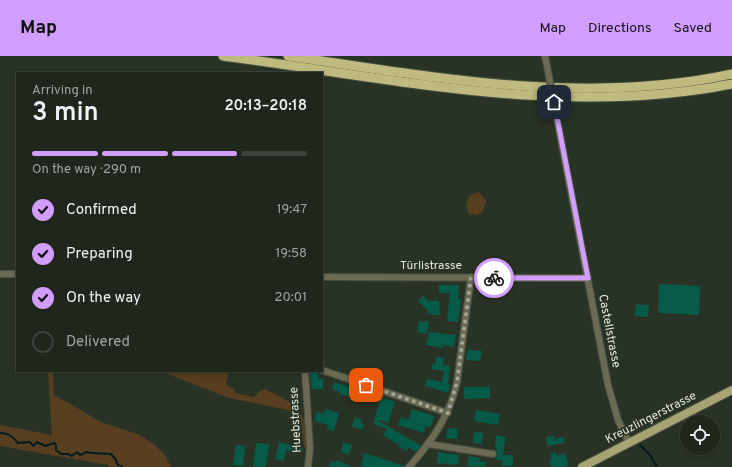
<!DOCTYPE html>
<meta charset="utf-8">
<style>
body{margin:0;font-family:Overpass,sans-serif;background:#2c3229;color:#f1f3f6;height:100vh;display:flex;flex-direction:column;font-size:15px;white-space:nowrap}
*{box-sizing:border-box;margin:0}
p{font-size:13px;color:#a1a5a3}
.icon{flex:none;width:22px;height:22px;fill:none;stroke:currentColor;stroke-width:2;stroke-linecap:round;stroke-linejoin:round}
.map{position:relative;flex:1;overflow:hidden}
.details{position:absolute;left:16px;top:16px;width:307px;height:300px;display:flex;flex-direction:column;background:#1f261c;border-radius:0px;box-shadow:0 2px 6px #0003,0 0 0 1px #3c433b}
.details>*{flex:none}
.fabs{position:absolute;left:680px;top:359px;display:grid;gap:8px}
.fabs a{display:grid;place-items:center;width:40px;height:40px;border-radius:50%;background:#1f261c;box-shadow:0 2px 6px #0003,0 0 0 1px #3c433b;font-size:20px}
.pin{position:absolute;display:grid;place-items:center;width:34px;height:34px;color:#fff;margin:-17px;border-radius:8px;box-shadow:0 2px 6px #0006}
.courier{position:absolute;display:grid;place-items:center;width:40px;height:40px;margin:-20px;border:3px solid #d19dfe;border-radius:50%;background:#fff;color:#222;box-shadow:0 1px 5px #0007}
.head em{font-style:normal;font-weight:600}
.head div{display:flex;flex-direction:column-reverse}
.head{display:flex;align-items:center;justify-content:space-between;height:68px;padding:0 16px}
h1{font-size:26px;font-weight:600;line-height:30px}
.bar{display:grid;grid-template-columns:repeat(4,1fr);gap:6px 4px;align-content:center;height:48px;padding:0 16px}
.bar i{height:5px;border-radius:3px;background:#3c433b}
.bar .current{background:#d19dfe}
.bar p{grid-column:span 4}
ol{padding:0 16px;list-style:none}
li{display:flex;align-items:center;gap:12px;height:44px}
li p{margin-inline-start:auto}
li .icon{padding:4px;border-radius:50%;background:#d19dfe;color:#111;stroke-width:4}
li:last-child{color:#a1a5a3}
li i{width:22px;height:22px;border:2px solid #3c433b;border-radius:50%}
header{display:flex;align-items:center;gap:24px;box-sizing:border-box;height:56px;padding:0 20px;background:#d19dfe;color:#111}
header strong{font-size:19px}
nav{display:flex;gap:22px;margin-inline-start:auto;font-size:14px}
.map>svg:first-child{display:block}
.green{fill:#573e20}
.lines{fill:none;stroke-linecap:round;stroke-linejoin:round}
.stream{stroke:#021b1e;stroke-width:2}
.building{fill:#065b48}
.minor-casing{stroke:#465043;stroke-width:8}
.major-casing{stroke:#465043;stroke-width:10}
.highway-casing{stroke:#465043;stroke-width:11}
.minor{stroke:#6c6a52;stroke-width:6}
.major{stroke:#a8a372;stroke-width:8}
.highway{stroke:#bfba7e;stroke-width:9}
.minor-bridge-casing{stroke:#465043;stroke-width:8;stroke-linecap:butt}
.minor-bridge{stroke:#6c6a52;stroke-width:6}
.done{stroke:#a1a99e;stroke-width:4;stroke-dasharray:0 7.2}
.route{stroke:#d19dfe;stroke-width:5}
.labels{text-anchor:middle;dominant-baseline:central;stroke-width:3;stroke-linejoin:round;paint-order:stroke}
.street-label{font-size:12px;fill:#e1e8df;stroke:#293325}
</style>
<header>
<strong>Map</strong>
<nav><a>Map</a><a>Directions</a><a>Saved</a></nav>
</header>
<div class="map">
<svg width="732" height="411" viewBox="0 0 732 411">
<rect width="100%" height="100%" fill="#293325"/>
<g class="green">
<path d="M479,136L486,144L483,155L477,159L469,158L466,150L469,140Z"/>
<path d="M48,315H53L54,340L60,342L101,366L140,379L155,389L165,399L171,411H109L108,409L0,390V369L52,379Z"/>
<path d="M160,315H229L226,328L235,334L234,337L254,341L260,335L265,333C296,348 308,355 307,391H304L301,363L293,355L229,342Z"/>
</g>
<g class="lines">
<g class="stream">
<path d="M0,377C9,377 13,381 18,387L30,386L33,390L37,386L45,390L54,387L56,389V394L61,398H68L72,400L77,396L80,399L87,396C94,398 103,397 111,398L116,404L117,408L122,411"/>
<path d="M640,389L650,399L657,411"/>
</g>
</g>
<g class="building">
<path d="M659,228L700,230L699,259L658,257Z"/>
<path d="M439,229H459L458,243H461L458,266L447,265L450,237H439Z"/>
<path d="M423,240L429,245H439L440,259L428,258V255L418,245Z"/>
<path d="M636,248L649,249L648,261L635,260Z"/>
<path d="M419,265L429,266L427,278L417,276Z"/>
<path d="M429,276L456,279L454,291L443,289V292L426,289Z"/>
<path d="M467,294L482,295L480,305L466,304Z"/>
<path d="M436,301L444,302L443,309L450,310L448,328L450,329L448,337L425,330L427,323L442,326L444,315L432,313V308L435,309Z"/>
<path d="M310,317H319V323H323V333H312Z"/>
<path d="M334,326L362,336H366L371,338L368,346L349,338L348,341L338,337L339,336L332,333Z"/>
<path d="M464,331H490V342L464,343Z"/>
<path d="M381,341L395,346L388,367L380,364L379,365L421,390L416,396L409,392L407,395L398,390L399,389L383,379L387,373L373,368Z"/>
<path d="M326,353L339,357L334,375L327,373L328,369L314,365L317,356L324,358Z"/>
<path d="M412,353L434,360L431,371L426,370L424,377L398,369L401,361L409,364Z"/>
<path d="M476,354L500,358L498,369L474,365Z"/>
<path d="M355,361L362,364L361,367L364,368L362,374L352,370Z"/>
<path d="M448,372L458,373L457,383L446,382Z"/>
<path d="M474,376L483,377L482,388L473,387Z"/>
<path d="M496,379L506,381L503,399H513V410H502V404H496L497,398L496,390H495Z"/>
<path d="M554,380V383L564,381L565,387L547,390L546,381Z"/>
<path d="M279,386L303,392L302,397L286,394L284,405L275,403Z"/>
<path d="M343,386L352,389L349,399L341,396Z"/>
<path d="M256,387L269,388L266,411H253Z"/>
<path d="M236,389L245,390L243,410L233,409Z"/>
<path d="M438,396L459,399L458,409L437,407Z"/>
<path d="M556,396L557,400L565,397L569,410L566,411H551L549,405L552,404L550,398Z"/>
<path d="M364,397L405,410V411H365L361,410Z"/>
<path d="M469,400L480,402L479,405L486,406L485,411L467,410Z"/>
<path d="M336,404L341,406L353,411H329L331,405L335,407Z"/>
</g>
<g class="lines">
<g class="minor-casing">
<g id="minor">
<path d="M545,0L547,10"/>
<path d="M556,58L608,329L618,364L629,387"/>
<path d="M0,218H17"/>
<path d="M322,221L588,222"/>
<path d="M322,314L448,357"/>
<path d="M305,315L310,392L308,411"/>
<path d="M428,388L493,398"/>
<path d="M409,411C431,386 450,360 457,326L471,221"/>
</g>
</g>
<g class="major-casing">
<path id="major" d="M582,411L732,334"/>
</g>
<g class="highway-casing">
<g id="highway">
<path d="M223,0C391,22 563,62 732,28"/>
<path d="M288,0C434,21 585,50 732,18"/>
</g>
</g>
<use href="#minor" class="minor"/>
<use href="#major" class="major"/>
<use href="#highway" class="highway"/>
<g class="minor-bridge-casing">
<path id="minor-bridge" d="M547,10L556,58"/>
</g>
<use href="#minor-bridge" class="minor-bridge"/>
</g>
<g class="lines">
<path class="done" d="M366,329L448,357L457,326L471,221L494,222"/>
<path class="route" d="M494,222H588L554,46"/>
</g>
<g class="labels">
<g class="street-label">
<text x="431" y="210">Türlistrasse</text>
<text transform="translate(609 275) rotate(79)">Castellstrasse</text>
<text transform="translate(651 362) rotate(-27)">Kreuzlingerstrasse</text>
<text transform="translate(296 364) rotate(-93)">Huebstrasse</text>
</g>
</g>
</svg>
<div class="fabs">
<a><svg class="icon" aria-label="locate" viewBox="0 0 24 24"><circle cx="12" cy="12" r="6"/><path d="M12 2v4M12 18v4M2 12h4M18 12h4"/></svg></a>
</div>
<div class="pin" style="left:366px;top:329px;background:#ea580c"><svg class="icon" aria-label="bag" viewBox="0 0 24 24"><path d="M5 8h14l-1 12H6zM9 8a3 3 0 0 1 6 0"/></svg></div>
<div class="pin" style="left:554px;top:46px;background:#1f2937"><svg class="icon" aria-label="home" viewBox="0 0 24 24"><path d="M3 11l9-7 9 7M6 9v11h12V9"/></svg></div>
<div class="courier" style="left:494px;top:222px"><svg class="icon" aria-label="bike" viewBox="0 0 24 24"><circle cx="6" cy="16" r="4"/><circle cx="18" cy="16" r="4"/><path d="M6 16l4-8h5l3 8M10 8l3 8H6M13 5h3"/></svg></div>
<section class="details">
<div class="head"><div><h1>3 min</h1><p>Arriving in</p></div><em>20:13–20:18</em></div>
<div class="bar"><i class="current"></i><i class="current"></i><i class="current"></i><i></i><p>On the way · 290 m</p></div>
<ol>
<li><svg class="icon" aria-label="check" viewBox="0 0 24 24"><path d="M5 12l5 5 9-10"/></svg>Confirmed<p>19:47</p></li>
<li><svg class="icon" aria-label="check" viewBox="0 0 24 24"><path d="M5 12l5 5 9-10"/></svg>Preparing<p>19:58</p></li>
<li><svg class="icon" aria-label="check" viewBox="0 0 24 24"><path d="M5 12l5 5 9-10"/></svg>On the way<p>20:01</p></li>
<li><i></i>Delivered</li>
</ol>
</section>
</div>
